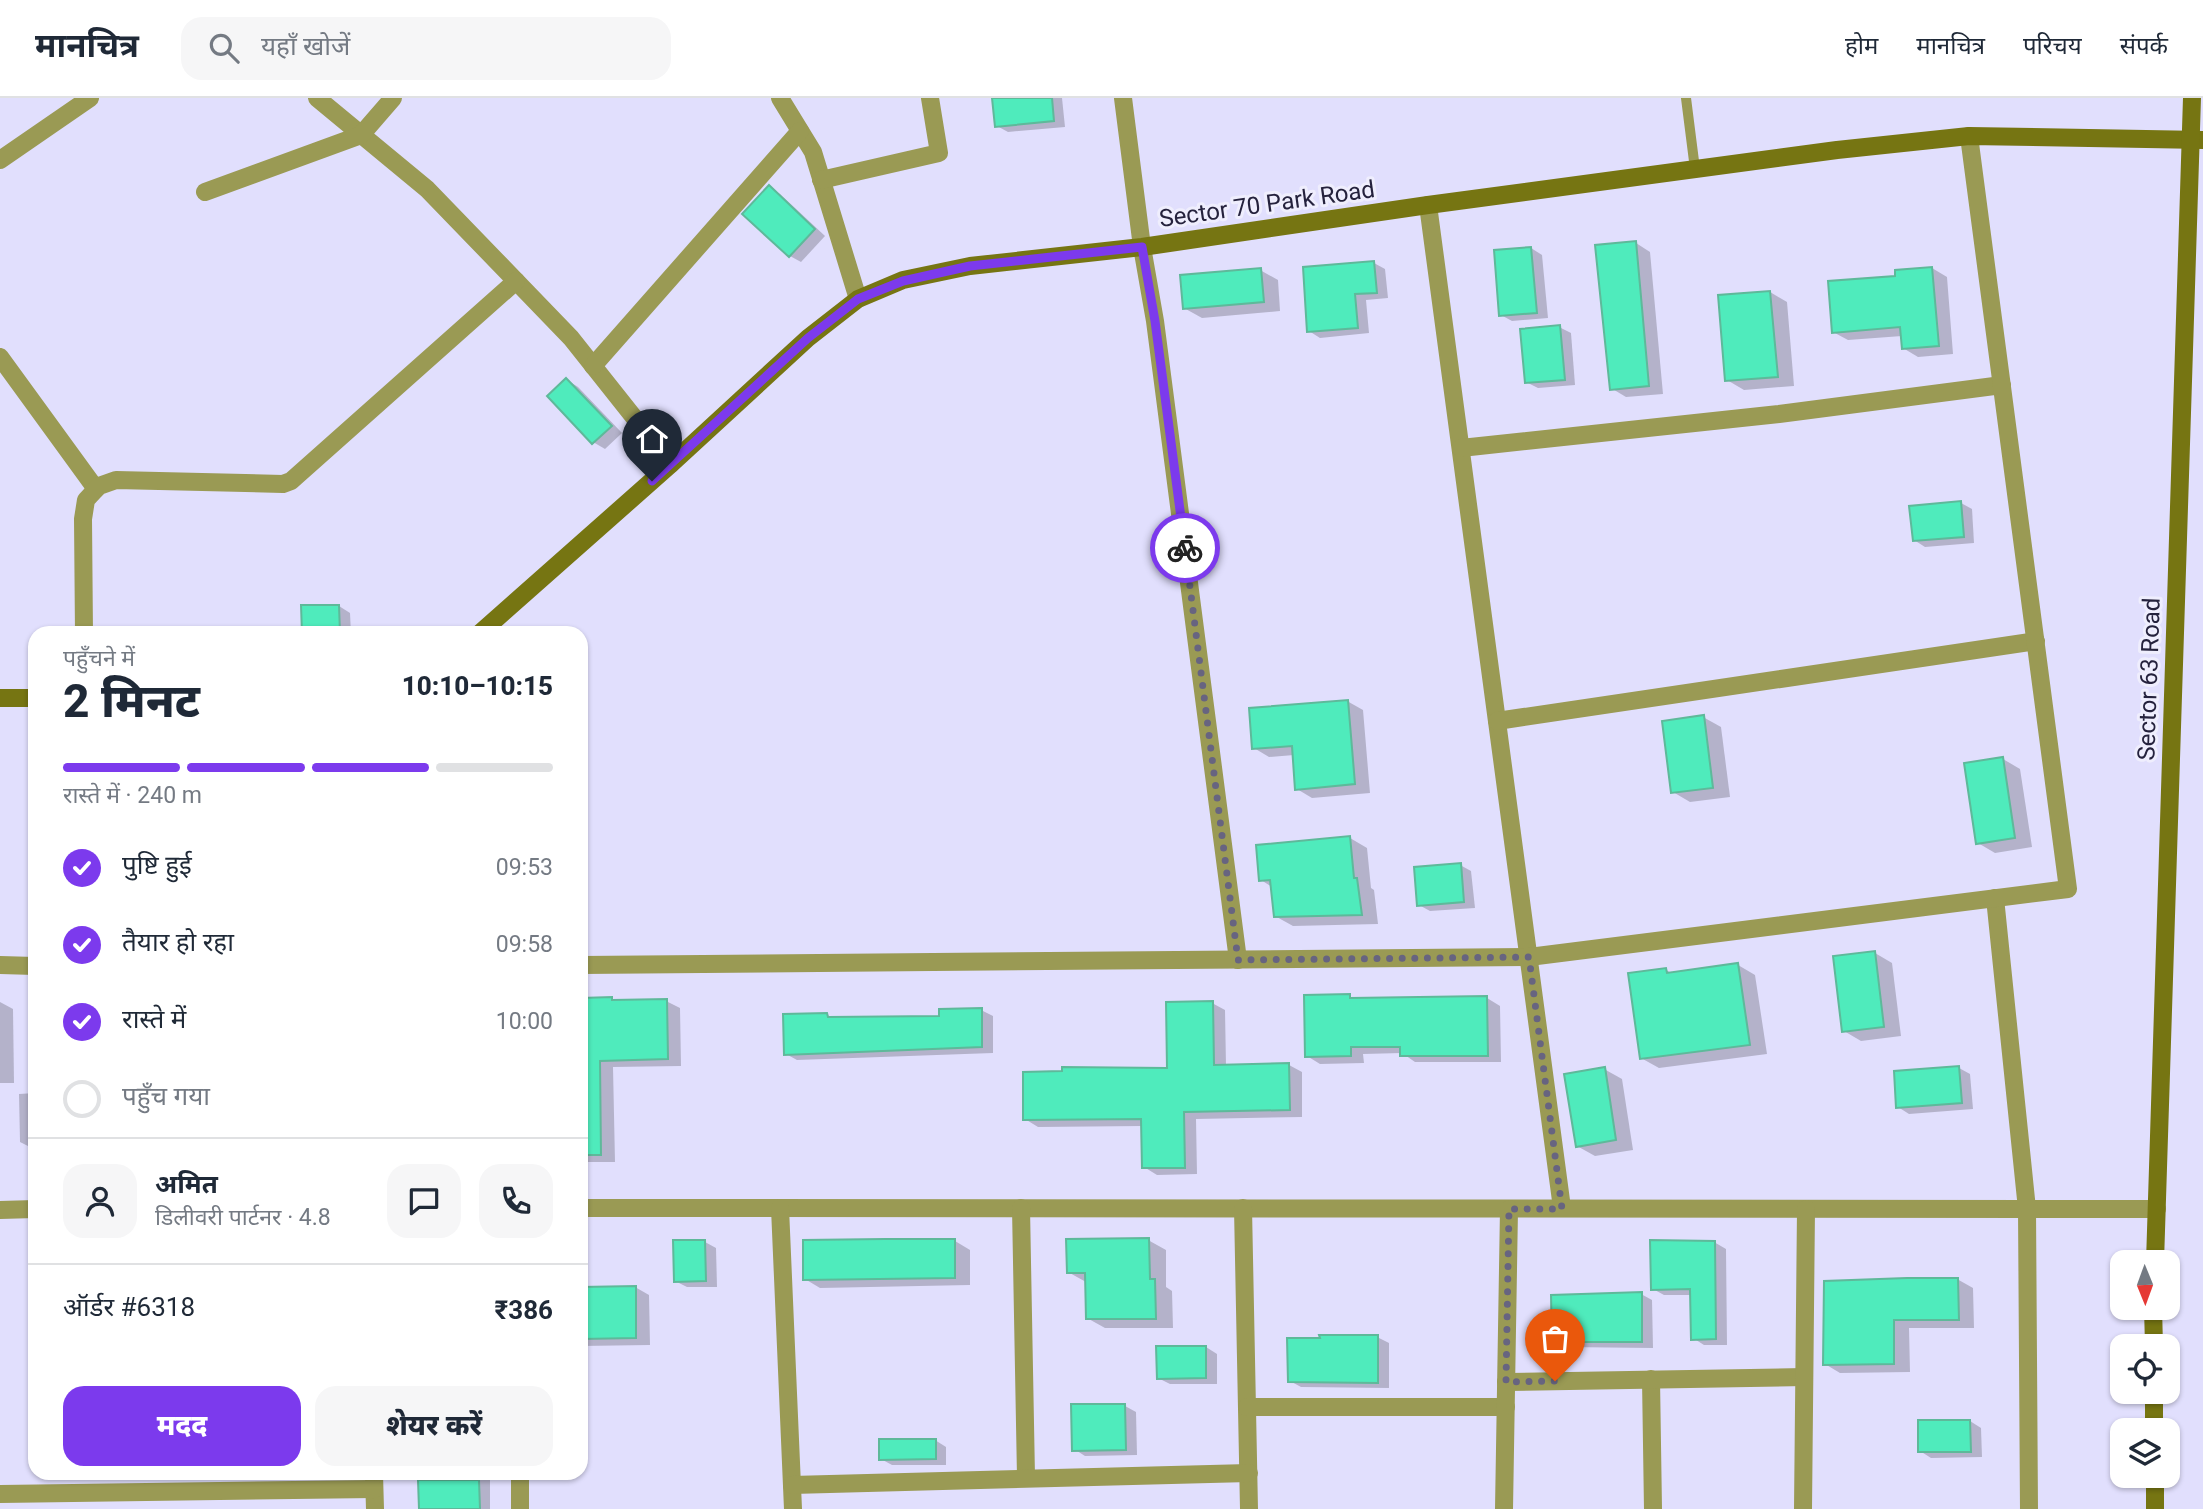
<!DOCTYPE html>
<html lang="hi">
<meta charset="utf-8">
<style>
body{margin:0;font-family:Roboto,"Noto Sans Devanagari",sans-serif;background:#f6f6f7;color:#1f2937;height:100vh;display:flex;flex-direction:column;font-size:26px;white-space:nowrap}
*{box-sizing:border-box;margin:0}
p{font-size:23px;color:#747a83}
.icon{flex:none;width:38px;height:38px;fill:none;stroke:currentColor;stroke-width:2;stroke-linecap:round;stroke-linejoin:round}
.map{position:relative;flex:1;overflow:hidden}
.drawer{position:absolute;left:28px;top:528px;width:560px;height:854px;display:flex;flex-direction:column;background:#fff;border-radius:21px;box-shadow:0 2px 5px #0004}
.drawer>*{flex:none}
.needle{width:46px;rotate:179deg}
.fabs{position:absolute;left:2110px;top:1152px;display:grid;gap:14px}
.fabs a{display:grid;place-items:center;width:70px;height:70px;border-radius:14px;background:#fff;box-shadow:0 2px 5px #0004;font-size:35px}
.pin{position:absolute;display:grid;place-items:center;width:60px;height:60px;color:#fff;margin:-72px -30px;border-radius:50% 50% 50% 0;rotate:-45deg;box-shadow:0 0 7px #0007}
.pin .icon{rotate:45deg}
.courier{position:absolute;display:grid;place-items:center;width:70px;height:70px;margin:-35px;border:5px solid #7c3aed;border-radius:50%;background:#fff;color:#222;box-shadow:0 2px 9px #0007}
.headline em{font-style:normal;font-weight:800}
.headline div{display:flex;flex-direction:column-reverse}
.headline{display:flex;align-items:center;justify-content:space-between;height:119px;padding:0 35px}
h1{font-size:46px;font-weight:800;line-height:52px}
.bar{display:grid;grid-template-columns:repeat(4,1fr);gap:10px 7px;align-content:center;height:84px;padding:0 35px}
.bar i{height:9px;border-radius:5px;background:#e0e1e3}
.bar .selected{background:#7c3aed}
.bar p{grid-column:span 4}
.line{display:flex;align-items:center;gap:18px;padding:0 35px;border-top:2px solid #e0e1e3}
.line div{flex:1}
.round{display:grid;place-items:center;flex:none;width:74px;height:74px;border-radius:21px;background:#f6f6f7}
ol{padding:0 35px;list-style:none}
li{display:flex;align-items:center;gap:21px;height:77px}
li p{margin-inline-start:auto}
li .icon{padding:7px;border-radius:50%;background:#7c3aed;color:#fff;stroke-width:4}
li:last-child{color:#747a83}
li i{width:38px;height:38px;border:4px solid #e0e1e3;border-radius:50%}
.primary-button{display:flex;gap:14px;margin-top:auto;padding:14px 35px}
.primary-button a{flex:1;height:80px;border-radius:21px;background:#7c3aed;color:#fff;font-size:28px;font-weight:800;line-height:80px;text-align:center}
.primary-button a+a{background:#f6f6f7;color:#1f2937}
header{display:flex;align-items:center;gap:42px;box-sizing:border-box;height:98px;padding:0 35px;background:#fff;border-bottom:2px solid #e0e1e3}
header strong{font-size:33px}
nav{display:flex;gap:38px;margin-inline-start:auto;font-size:24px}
.search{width:490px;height:63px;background:#f6f6f7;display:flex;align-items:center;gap:18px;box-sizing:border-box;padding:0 24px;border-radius:21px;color:#747a83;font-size:26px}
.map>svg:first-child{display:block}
.shadow{fill:#0003}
.building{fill:#4febbc;stroke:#5eb99a;stroke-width:2}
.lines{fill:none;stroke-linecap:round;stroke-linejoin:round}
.lane{stroke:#9a9a54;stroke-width:10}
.street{stroke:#9a9a54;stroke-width:18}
.secondary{stroke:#767512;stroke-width:18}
.done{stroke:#676480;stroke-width:7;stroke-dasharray:0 12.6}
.route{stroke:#7c3aed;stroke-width:9}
.labels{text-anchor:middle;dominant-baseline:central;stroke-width:6;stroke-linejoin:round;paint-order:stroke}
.street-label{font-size:24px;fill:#25223d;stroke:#efeefd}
</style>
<header>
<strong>मानचित्र</strong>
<div class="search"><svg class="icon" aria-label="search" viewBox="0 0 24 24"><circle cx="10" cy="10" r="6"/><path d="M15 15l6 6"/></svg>यहाँ खोजें</div>
<nav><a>होम</a><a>मानचित्र</a><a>परिचय</a><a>संपर्क</a></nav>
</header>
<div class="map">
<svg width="2203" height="1411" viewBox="0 0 2203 1411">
<rect width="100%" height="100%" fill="#e1dffd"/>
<g class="shadow">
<path d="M994,0H1062L1065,29L1008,34L997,28Z"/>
<path d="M769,90L780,96L825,138L801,164L790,158Z"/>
<path d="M1636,145L1650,154L1663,296L1626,299L1611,290Z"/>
<path d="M1531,150L1542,157L1548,220L1512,223L1501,217Z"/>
<path d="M1374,165L1385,171L1388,200L1366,202L1369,235L1320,240L1309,233Z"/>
<path d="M1932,170L1947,179L1953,256L1918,259L1903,250L1902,238L1848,242L1833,234L1897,179Z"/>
<path d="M1260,172L1278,182L1280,213L1202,220L1184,210Z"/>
<path d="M1770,194L1787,204L1794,288L1744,292L1727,282Z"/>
<path d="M1559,229L1571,235L1575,287L1538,290L1526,284Z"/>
<path d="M567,282L578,289L622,335L605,351L593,344Z"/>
<path d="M1961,405L1972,411L1974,445L1925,449L1914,442Z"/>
<path d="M339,508L350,515L351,536H304Z"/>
<path d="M1347,603L1363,612L1370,695L1312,700L1297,691L1294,657L1269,659L1254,650Z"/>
<path d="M1703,619L1721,629L1730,699L1690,704L1673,694Z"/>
<path d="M2003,661L2020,671L2032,749L1995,755L1978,745Z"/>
<path d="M32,682H35V726L33,724Z"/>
<path d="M1350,740L1367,750L1371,790L1374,792L1378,826L1293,828L1275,818L1272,789L1261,782Z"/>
<path d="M1460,767L1471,773L1475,810L1430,813L1419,807Z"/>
<path d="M1875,855L1892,865L1901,938L1861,943L1844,933Z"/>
<path d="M1738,867L1755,877L1767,956L1659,970L1641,960L1666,872L1673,876Z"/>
<path d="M1349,898L1357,902L1487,900L1500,908L1501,964H1415L1402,955L1363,956L1364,965L1320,966L1307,958Z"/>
<path d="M581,902L666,903L680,910L681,968L613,969L615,1064H581Z"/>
<path d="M0,904L13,911L14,985H0Z"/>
<path d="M1212,905L1225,912L1226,968L1289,967L1302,974V1019L1196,1021L1197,1076L1157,1077L1144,1069L1143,1028L1038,1029L1025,1021L1169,972Z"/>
<path d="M981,912L993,918V955L797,962L786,956L827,917L834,921L941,919Z"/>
<path d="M1959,970L1970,976L1973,1011L1909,1016L1898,1009Z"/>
<path d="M1604,971L1622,981L1633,1052L1595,1058L1577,1048Z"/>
<path d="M35,995V1050H32L20,1044L19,996Z"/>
<path d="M1148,1142L1166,1152V1189L1172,1193L1173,1230H1105L1087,1220L1086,1184L1068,1174Z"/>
<path d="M955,1143L970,1152V1187L820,1190L805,1181Z"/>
<path d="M705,1144L716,1150L717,1189H687L675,1183Z"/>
<path d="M1714,1144L1726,1151L1727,1247H1704L1693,1240L1692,1197H1664L1653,1191Z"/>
<path d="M581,1153L582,1190L635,1189L649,1197L650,1247L581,1248Z"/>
<path d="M1957,1181L1973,1190L1974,1230H1909L1910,1274L1840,1275L1825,1266Z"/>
<path d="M1641,1196L1652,1202L1653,1250L1565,1249L1554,1243Z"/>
<path d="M1377,1239L1389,1245V1290L1301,1289L1290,1283Z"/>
<path d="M1206,1249L1217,1256V1286H1170L1158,1280Z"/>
<path d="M1125,1308L1136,1314L1137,1357L1085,1358L1074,1351Z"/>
<path d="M1970,1323L1981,1330L1982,1359L1931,1360L1920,1353Z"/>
<path d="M935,1342L946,1349V1367H892L881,1361Z"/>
<rect x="422" y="1376" width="68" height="35"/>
</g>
<g class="building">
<path d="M992,0H1052L1054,23L995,29Z"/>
<path d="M769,87L815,131L789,159L742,116Z"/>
<path d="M1636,143L1649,288L1610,292L1595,147Z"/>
<path d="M1531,149L1537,215L1499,218L1494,152Z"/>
<path d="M1374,163L1377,195L1355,196L1358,230L1307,234L1303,169Z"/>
<path d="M1932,169L1939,248L1902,251L1900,229L1832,235L1828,183L1895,178V172Z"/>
<path d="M1261,170L1264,204L1183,211L1180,177Z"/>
<path d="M1770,193L1778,279L1725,283L1718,197Z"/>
<path d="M1560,227L1565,282L1525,285L1520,231Z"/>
<path d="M566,280L612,328L592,346L547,298Z"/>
<path d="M1961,403L1964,439L1913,443L1909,408Z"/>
<path d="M301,507H339L340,536H302Z"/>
<path d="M1348,602L1355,686L1295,692L1292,648L1252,651L1249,610Z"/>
<path d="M1704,617L1713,690L1671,695L1662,623Z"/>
<path d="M2003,659L2015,740L1976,746L1964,665Z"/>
<path d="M1350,738L1354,780H1357L1362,817L1274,819L1270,782L1259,783L1256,747Z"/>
<path d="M1461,765L1464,804L1417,808L1414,769Z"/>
<path d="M1875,853L1884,929L1842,934L1833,858Z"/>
<path d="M1738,865L1750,947L1640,961L1628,875L1666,870L1667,875Z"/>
<path d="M1350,896V900L1487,898L1488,958H1400V949H1351V958L1305,959L1304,897Z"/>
<path d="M612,899V902L667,901L668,961L600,963L601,1057H581V900Z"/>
<path d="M1213,903L1214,967L1289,965L1290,1012L1184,1014L1185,1070H1142L1141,1021L1023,1022V974L1062,973V969L1167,970L1166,904Z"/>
<path d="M982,910V949L784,957L783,916L827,915L828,919L939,918V911Z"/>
<path d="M1959,968L1962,1005L1896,1010L1894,973Z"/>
<path d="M1605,969L1616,1042L1576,1049L1564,976Z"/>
<path d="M1149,1140L1150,1181H1155L1156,1221H1086L1085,1175H1067L1066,1141Z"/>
<path d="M885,1141H955V1180L803,1182V1142Z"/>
<path d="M673,1142H705L706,1183L674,1184Z"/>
<path d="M1650,1142L1715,1143L1716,1241L1691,1242L1690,1191L1651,1192Z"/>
<path d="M1907,1180H1958L1959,1222H1894V1266L1823,1267L1824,1183Z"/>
<path d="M636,1188V1240L581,1241V1189Z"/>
<path d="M1642,1194V1244H1552L1551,1197Z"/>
<path d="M1319,1237H1378V1285L1288,1284L1287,1240H1320Z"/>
<path d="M1156,1248H1206V1280L1157,1281Z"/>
<path d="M1071,1306H1125L1126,1352L1072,1353Z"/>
<path d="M1918,1322H1970L1971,1354H1918Z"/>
<path d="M879,1341H936V1361L879,1362Z"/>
<path d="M418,1382H479L480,1411H419Z"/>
</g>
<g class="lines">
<path class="lane" d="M1686,0L1695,71"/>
<g class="street">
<path d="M317,0L427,91L516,183L571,240L671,366"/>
<path d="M780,0L813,54L858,201"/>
<path d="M1123,0L1142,149L1155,223L1238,862"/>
<path d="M0,62L90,0"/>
<path d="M821,82L939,55L930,0"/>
<path d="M205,94L361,37L393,0"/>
<path d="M1428,107L1562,1110"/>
<path d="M0,259L96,391"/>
<path d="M593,268L800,33"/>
<path d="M1461,350L1779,316L2002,287"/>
<path d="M84,536L83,421L86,402L99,388L116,382L283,386L291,383L516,183"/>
<path d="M1497,623L2036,543"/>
<path d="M1995,800L2027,1111L2029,1411"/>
<path d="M0,867L35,868"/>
<path d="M581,867L1529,859L2068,791L1969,38"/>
<path d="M581,1110L2157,1111"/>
<path d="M780,1110L793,1411"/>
<path d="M1021,1110L1026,1379"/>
<path d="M1243,1110L1249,1411"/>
<path d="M0,1112L35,1111"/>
<path d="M1651,1281L1653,1411"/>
<path d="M1506,1284L1804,1279"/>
<path d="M1247,1309H1506"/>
<path d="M374,1376L375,1411"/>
<path d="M520,1376V1411"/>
<path d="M792,1387L1249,1375"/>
<path d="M0,1396L374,1391"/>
<path d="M1504,1411L1509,1111"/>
<path d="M1803,1411L1806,1111"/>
</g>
<g class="secondary">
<path d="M479,536L671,366L808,240L858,201L903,182L970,168L1142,149L1428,107L1837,52L1969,38L2203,42"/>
<path d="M0,600H35"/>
<path d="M2155,1164L2192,0"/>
<path d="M2153,1209L2154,1248"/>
<path d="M2154,1293V1332"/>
<path d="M2155,1377V1411"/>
</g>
</g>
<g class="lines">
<path class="done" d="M1185,450L1238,862L1529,859L1562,1111H1509L1506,1284L1555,1283"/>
<path class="route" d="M652,383L808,240L858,201L903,183L970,168L1142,149L1155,223L1185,450"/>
</g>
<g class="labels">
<g class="street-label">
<text transform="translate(1267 106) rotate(-8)">Sector 70 Park Road</text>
<text transform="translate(2149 581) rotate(-88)">Sector 63 Road</text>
</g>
</g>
</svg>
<div class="fabs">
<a><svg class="needle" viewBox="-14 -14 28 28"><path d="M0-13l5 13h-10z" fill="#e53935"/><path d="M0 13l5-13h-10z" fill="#747a83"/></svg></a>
<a><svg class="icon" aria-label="locate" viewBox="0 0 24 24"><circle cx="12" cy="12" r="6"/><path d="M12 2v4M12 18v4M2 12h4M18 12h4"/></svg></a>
<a><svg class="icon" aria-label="layers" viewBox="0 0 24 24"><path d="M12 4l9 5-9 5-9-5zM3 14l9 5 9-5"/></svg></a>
</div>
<div class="pin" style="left:1555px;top:1283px;background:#ea580c"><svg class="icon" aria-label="bag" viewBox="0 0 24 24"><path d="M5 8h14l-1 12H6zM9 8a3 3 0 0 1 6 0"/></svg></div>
<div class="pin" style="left:652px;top:383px;background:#1f2937"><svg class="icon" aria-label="home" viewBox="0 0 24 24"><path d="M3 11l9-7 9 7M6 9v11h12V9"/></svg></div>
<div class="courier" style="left:1185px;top:450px"><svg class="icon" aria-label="bike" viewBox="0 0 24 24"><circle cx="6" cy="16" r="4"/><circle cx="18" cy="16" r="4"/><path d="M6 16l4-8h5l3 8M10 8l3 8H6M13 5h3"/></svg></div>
<section class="drawer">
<div class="headline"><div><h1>2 मिनट</h1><p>पहुँचने में</p></div><em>10:10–10:15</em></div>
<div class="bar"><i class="selected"></i><i class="selected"></i><i class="selected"></i><i></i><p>रास्ते में · 240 m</p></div>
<ol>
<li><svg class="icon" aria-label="check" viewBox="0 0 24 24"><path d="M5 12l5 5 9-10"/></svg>पुष्टि हुई<p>09:53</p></li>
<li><svg class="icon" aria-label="check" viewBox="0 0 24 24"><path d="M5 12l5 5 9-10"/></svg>तैयार हो रहा<p>09:58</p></li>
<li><svg class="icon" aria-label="check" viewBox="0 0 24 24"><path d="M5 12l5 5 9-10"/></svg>रास्ते में<p>10:00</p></li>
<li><i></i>पहुँच गया</li>
</ol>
<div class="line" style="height:126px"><a class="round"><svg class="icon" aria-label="person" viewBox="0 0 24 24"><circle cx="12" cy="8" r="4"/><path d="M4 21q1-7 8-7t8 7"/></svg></a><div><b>अमित</b><p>डिलीवरी पार्टनर · 4.8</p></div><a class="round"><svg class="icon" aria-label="chat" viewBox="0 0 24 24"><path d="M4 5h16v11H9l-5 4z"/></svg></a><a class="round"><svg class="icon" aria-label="phone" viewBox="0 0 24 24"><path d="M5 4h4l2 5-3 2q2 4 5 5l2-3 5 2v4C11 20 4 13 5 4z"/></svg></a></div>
<div class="line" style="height:91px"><div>ऑर्डर #6318</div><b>₹386</b></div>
<div class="primary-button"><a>मदद</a><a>शेयर करें</a></div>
</section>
</div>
